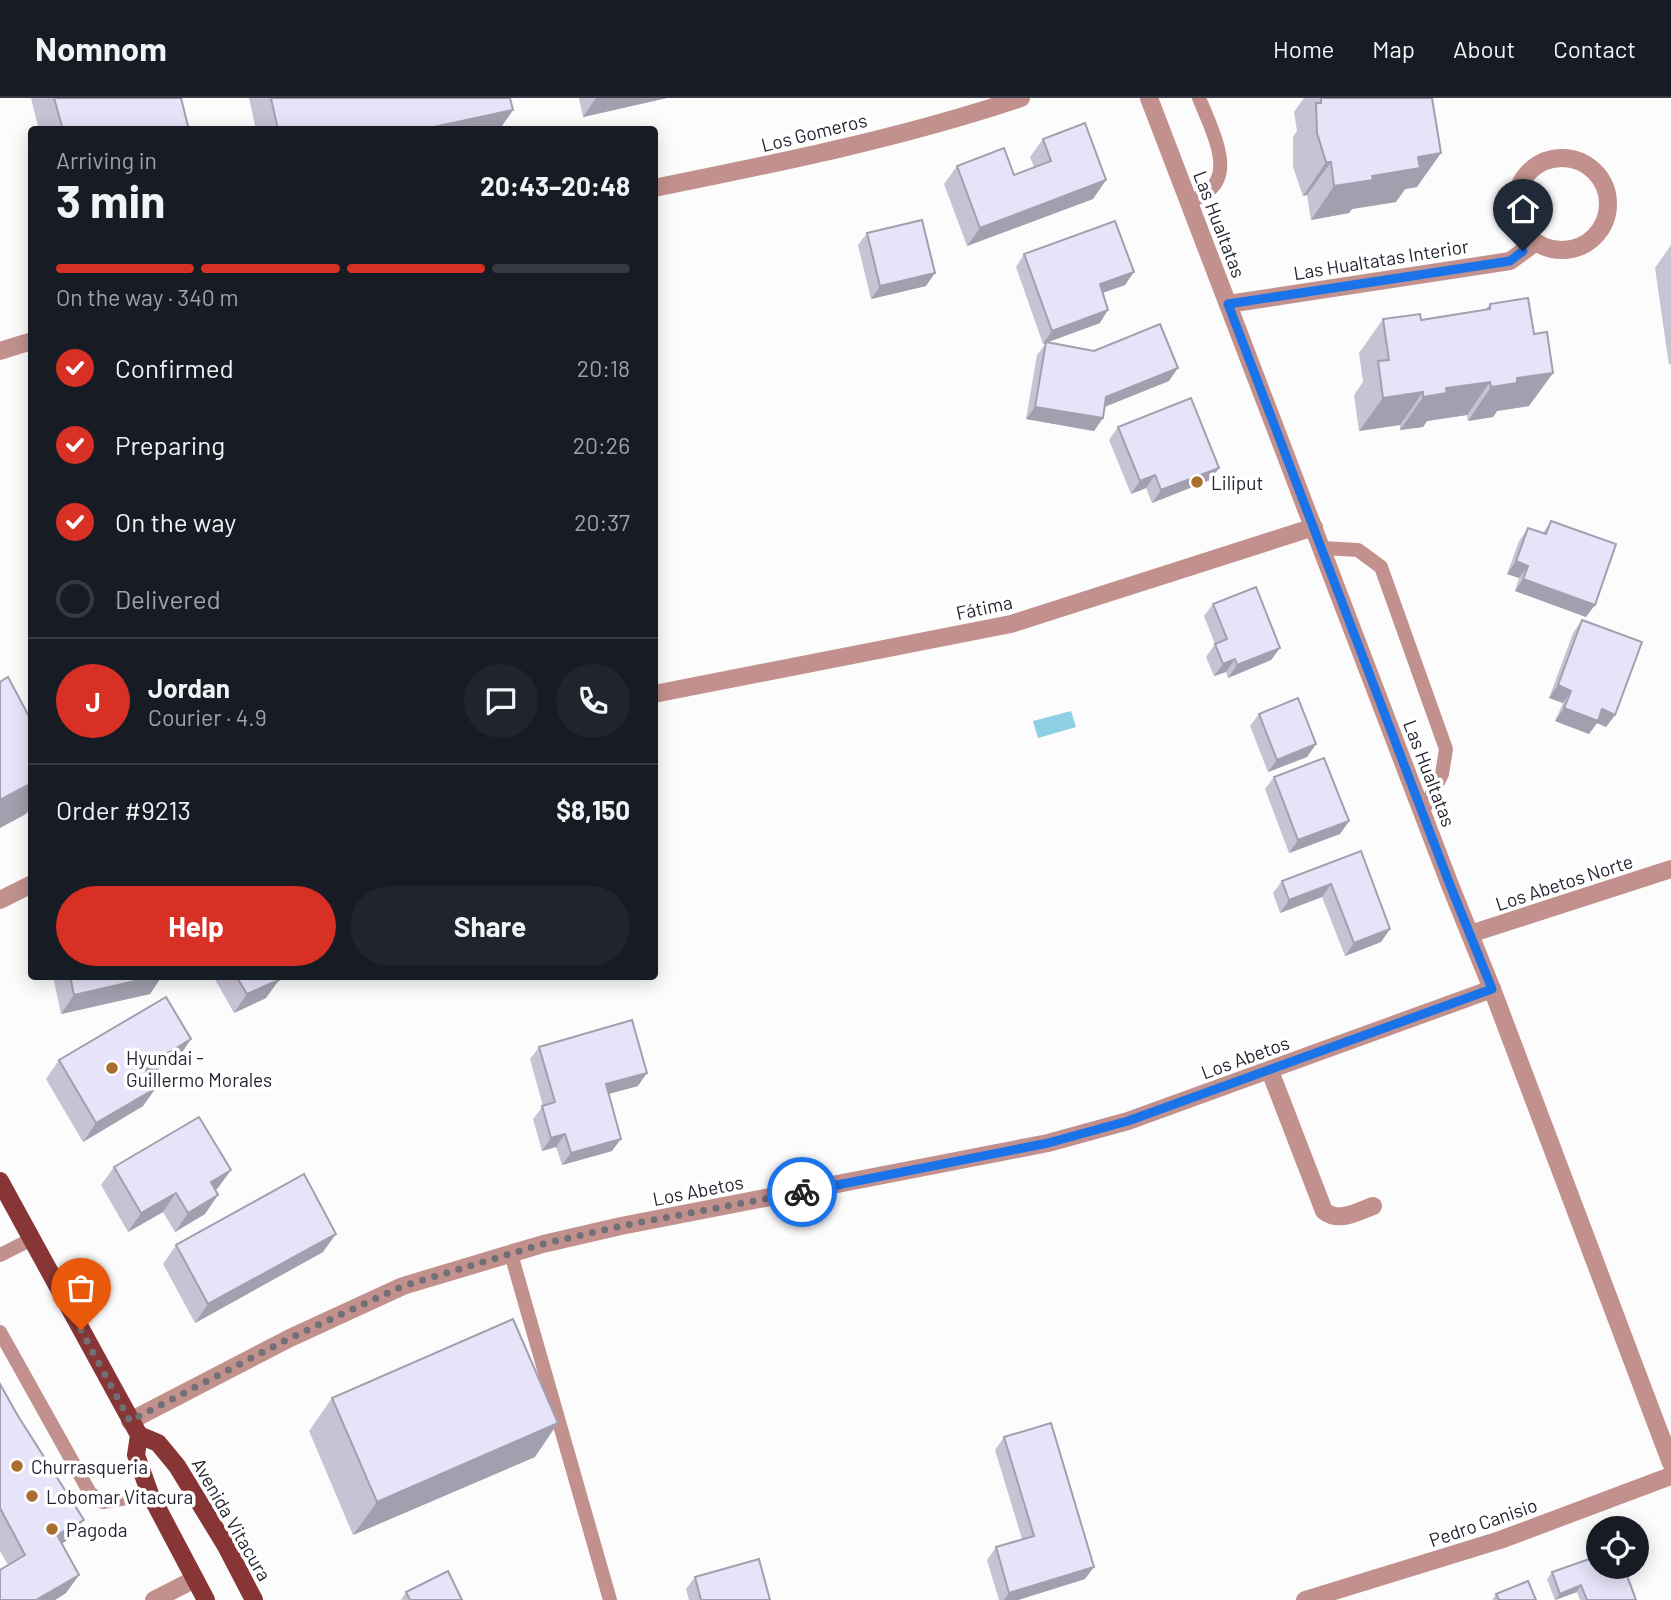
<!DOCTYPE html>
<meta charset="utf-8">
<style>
body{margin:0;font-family:Barlow,sans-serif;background:#20242c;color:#f1f3f6;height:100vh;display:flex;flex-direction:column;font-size:26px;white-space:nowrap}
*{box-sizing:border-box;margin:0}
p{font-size:23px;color:#9ea1a6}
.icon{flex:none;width:38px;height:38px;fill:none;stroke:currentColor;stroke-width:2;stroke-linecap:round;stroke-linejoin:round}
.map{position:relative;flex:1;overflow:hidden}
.panel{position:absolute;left:28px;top:28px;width:630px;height:854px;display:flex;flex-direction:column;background:#171b24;border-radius:7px;box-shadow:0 4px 18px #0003}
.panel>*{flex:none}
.fabs{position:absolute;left:1586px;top:1418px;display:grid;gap:14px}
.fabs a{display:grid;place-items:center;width:63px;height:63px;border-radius:50%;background:#171b24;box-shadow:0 4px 18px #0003;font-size:35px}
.pin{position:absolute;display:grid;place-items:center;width:60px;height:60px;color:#fff;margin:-72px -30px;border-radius:50% 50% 50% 0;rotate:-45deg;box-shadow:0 0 7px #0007}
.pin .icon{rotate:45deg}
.courier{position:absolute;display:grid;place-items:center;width:70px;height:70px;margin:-35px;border:5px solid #1a73e8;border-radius:50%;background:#fff;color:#222;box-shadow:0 2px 9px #0007}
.head em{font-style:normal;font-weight:700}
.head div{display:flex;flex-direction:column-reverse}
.head{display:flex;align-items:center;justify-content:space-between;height:119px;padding:0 28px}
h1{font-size:46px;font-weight:700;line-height:52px}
.bar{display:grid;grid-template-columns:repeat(4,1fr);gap:10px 7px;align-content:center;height:84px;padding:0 28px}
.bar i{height:9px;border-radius:5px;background:#363941}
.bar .current{background:#d93025}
.bar p{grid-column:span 4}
.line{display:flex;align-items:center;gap:18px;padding:0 28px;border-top:2px solid #363941}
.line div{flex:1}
.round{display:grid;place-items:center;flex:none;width:74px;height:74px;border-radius:37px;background:#20242c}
ol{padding:0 28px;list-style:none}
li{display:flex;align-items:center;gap:21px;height:77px}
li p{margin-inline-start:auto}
li .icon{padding:7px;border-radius:50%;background:#d93025;color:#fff;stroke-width:4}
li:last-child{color:#9ea1a6}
li i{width:38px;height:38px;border:4px solid #363941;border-radius:50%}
.cta{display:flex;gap:14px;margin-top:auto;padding:14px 28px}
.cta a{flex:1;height:80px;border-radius:42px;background:#d93025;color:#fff;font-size:28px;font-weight:700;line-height:80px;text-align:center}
.cta a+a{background:#20242c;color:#f1f3f6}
header{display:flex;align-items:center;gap:42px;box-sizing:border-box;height:98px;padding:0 35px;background:#171b24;border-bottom:2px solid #363941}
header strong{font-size:33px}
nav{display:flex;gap:38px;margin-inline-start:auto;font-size:24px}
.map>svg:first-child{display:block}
.water{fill:#8dcfe3}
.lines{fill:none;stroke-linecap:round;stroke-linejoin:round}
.service{stroke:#c2918d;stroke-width:14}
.minor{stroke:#c2918d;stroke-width:18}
.tertiary{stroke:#c2918d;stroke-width:18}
.primary{stroke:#883635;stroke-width:18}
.wall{fill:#c7c3d5}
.shaded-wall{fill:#a29fae}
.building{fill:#e7e3f8;stroke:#a29fae;stroke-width:2}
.done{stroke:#717077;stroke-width:7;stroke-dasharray:0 12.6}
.route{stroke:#1a73e8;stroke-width:9}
.poi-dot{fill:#a86e2e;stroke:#fff;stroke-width:2.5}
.labels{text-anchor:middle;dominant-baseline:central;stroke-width:7;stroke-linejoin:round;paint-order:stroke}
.street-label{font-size:19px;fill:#262430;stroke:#fff}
.poi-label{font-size:19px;fill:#262430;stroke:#fff;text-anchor:start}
</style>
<header>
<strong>Nomnom</strong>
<nav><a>Home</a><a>Map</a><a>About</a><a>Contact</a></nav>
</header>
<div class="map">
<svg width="1671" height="1502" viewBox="0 0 1671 1502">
<rect width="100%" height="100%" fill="#fcfcfc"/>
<path class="water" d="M1071,613L1076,629L1038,640L1033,623Z"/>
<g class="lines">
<g class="service">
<path d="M1189,105C1199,99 1214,92 1218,80C1227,59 1207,20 1199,0"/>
<path d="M1322,450L1358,452L1381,469L1446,651L1442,676L1422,715"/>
<path d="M511,1156L610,1502"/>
<path d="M0,1157L32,1141"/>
<path d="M0,1234L90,1395L103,1404L150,1396"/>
</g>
<g class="minor">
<circle cx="1562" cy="106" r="46"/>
<path d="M654,90C778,65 902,40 1021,0"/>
<path d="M1228,206L1510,163L1536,144"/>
<path d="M0,253L32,243"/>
<path d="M654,596L1011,526L1314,429"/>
<path d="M0,802L32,786"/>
<path d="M1470,836L1671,771"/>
<path d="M1270,973L1324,1113C1339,1125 1357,1114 1373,1108"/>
<path d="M130,1323L290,1240L403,1188L543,1146L621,1128L1048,1045L1128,1023L1492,891"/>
<path d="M154,1502L195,1481"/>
<path d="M1305,1502L1500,1442L1671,1378"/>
</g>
<path class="tertiary" d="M1149,0L1450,787L1492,891L1671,1365"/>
<g class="primary">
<path d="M0,1083L139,1337L136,1357L150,1396L206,1502"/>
<path d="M139,1337L158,1345L177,1368L226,1448L254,1502"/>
</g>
</g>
<g class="wall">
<path d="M31,0H181L189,32H39Z"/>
<path d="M249,0H510L513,12L499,32H256Z"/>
<path d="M579,0H667L583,19Z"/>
<path d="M1304,0H1432L1417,89L1405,91L1396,104L1352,111L1349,115L1311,122L1307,97L1303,98L1293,69V39L1297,33L1294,14Z"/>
<path d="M1043,41L1106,82L1093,101L967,148L944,86L957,68L1014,77L1034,69L1030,59Z"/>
<path d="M867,135L926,188L871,201L858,147Z"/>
<path d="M1671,147V266L1669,267L1655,170Z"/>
<path d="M1024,156L1125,187L1102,195L1100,225L1047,244L1169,283L1104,309L1103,320L1094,333L1026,321L1037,257L1046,245L1043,246L1016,169Z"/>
<path d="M1490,206L1529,308L1497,313L1493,319L1468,323L1467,317L1427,323L1423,329L1400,332V327L1359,333L1354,297L1363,284L1359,255L1383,221L1421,222L1485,212Z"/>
<path d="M1118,329L1219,370L1210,382L1152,405L1146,390L1131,396L1109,342Z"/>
<path d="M1551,423L1586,519L1515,493L1519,480L1507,476L1519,443L1528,430L1543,435Z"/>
<path d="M1213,506L1280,550L1271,562L1228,580L1226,574L1214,578L1206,559L1215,546L1204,518Z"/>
<path d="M1582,522L1615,617L1606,629L1597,625L1589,636L1555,623L1563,605L1549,600L1573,535Z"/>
<path d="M1259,616L1316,646L1307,659L1268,674L1250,628Z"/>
<path d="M1274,679L1349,723L1340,736L1289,755L1265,691Z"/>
<path d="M1361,753L1390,831L1381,844L1345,858L1322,799L1280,815L1273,795L1282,783Z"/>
<path d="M53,878H162L150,896L61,916Z"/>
<path d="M213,878H277L266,900L234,915Z"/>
<path d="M191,941L178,960L149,977L143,1008L83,1044L46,981L59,962Z"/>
<path d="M539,949L638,988L608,996L612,1053L562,1067L556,1049L542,1053L533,1021L543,1008L530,961Z"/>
<path d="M114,1069L218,1090L215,1092L205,1116L175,1134L163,1114L128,1134L101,1087Z"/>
<path d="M176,1147L323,1154L195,1225L163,1166Z"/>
<path d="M0,1286L18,1318L84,1422L71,1440L61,1446L79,1477L66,1495L55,1502H0L8,1467L0,1453Z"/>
<path d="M332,1300L535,1359L353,1437L309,1333Z"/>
<path d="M1004,1339L1085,1481L1018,1502H999L987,1462L996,1449L1022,1441L995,1352Z"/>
<path d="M1638,1467L1633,1474L1626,1476L1636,1502H1580L1577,1494L1555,1502L1547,1481L1552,1474Z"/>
<path d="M695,1479L770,1502H689L686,1491Z"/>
<path d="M406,1494L462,1502H401Z"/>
<path d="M1496,1496L1536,1502H1492Z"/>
</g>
<g class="shaded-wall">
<path d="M596,0H667L583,19Z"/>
<path d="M513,12L499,32H420Z"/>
<path d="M1441,55L1417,89L1405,91L1396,104L1352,111L1349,115L1311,122L1334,88L1372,78L1418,59Z"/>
<path d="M1326,64H1331L1307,97L1303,98Z"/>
<path d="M1106,82L1093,101L967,148L980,130Z"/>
<path d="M1134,174L1125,187L1091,199L1100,186Z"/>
<path d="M935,175L926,188L871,201L880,188Z"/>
<path d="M1108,212L1100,225L1043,246L1052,233Z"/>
<path d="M1178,270L1169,283L1097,312L1106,299Z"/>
<path d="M1553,275L1529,308L1497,313L1493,319L1468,323L1491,289L1517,280Z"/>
<path d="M1490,284L1467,317L1427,323L1423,329L1400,332L1423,299L1446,290Z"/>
<path d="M1423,294L1400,327L1359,333L1383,300Z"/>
<path d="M1035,309L1103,320L1094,333L1026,321Z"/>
<path d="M1219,370L1210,382L1152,405L1161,392Z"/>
<path d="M1155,377L1146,390L1131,396L1140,383Z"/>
<path d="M1516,463L1528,468L1519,480L1507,476Z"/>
<path d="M1523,481L1595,507L1586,519L1515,493Z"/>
<path d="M1280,550L1271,562L1228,580L1237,567Z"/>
<path d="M1235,561L1226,574L1214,578L1223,566Z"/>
<path d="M1558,587L1571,593L1563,605L1549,600Z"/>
<path d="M1564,610L1602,611L1615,617L1606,629L1597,625L1589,636L1555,623Z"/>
<path d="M1316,646L1307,659L1268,674L1277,662Z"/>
<path d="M32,685V708L26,716L0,730V702Z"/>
<path d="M1349,723L1340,736L1289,755L1298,742Z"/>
<path d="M1331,786L1322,799L1280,815L1289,802Z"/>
<path d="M1390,831L1381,844L1345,858L1354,845Z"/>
<path d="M157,878H162L150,896L61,916L74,897Z"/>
<path d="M279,882L266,900L234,915L247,896Z"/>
<path d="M191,941L178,960L131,988L144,969Z"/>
<path d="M647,975L638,988L597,999L606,986Z"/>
<path d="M156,990L143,1008L83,1044L96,1025Z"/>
<path d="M565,1036L556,1049L542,1053L551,1040Z"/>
<path d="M621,1041L612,1053L562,1067L571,1055Z"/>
<path d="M231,1072L218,1090L198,1102L211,1084Z"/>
<path d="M176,1095L163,1114L128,1134L141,1115Z"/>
<path d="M218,1097L205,1116L175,1134L188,1115Z"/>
<path d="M336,1136L323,1154L195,1225L208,1206Z"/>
<path d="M558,1325L535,1359L353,1437L377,1404Z"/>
<path d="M84,1422L71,1440L44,1456L57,1437Z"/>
<path d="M1638,1467L1633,1474L1620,1478L1625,1472Z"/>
<path d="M1094,1469L1085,1481L1018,1502H1004L1009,1495Z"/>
<path d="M79,1477L66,1495L55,1502H36Z"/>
<path d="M1581,1487L1577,1494L1555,1502L1560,1496Z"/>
</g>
<g class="building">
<path d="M54,0H181L189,32H63Z"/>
<path d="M271,0H510L513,12L420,32H278Z"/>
<path d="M1321,0H1432L1441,55L1418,59L1420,70L1372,78L1373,82L1334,88L1331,64H1326L1317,35L1316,5H1321Z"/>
<path d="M1085,25L1106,82L980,130L957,68L1004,50L1014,77L1051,63L1043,41Z"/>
<path d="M922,122L935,175L880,188L867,135Z"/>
<path d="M1115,123L1134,174L1100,186L1108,212L1052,233L1024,156Z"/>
<path d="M1528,200L1534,236L1547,234L1553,275L1517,280V285L1491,289L1490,284L1446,290L1447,295L1423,299V294L1383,300L1378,263L1389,262L1383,221L1420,216L1421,222L1490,211V206Z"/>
<path d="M1160,226L1178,270L1106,299L1103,320L1035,309L1046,244L1094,253Z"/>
<path d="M1191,300L1219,370L1161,392L1155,377L1140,383L1118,329Z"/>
<path d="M1551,423L1616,446L1595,507L1523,481L1528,468L1516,463L1528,430L1546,436Z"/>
<path d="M1256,489L1280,550L1237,567L1235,561L1223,566L1215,546L1227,541L1213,506Z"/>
<path d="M1582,522L1642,544L1615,617L1602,611L1598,623L1564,610L1571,593L1558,587Z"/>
<path d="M8,579L32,624V685L0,702V584Z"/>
<path d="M1298,600L1316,646L1277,662L1259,616Z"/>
<path d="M1324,660L1349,723L1298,742L1274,679Z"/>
<path d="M1361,753L1390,831L1354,845L1331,786L1289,802L1282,783Z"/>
<path d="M70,878H157L74,897Z"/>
<path d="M236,878H277L279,882L247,896Z"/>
<path d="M166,899L191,941L144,969L156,990L96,1025L59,962Z"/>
<path d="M632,922L647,975L606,986L621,1041L571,1055L565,1036L551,1040L542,1008L555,1004L539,949Z"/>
<path d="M199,1019L231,1072L211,1084L218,1097L188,1115L176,1095L141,1115L114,1069Z"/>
<path d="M304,1076L336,1136L208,1206L176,1147Z"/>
<path d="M513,1221L558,1325L377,1404L332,1300Z"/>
<path d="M0,1286L18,1318L84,1422L57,1437L79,1477L36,1502H0V1472L25,1457L0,1410Z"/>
<path d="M1051,1325L1094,1469L1009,1495L996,1449L1034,1438L1004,1339Z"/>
<path d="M1598,1458V1468H1635L1625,1472L1636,1502H1587L1581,1487L1560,1496L1552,1474Z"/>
<path d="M759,1461L770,1502H701L695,1479Z"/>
<path d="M448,1473L462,1502H410L406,1494Z"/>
<path d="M1528,1483L1536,1502H1499L1496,1496Z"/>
</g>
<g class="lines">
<path class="done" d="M81,1232L130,1323L290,1240L403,1188L543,1146L621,1128L802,1094"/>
<path class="route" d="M802,1094L1048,1045L1128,1023L1492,891L1450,787L1228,206L1510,163L1523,153"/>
</g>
<g class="poi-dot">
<circle cx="1197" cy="384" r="7"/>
<circle cx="112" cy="970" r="7"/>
<circle cx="17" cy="1368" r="7"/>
<circle cx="32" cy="1398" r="7"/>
<circle cx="52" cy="1431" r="7"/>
</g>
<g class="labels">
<g class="street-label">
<text transform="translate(814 34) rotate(-14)">Los Gomeros</text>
<text transform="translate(1220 126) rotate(69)">Las Hualtatas</text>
<text transform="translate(1381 161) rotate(-9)">Las Hualtatas Interior</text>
<text transform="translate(984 509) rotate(-12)">Fátima</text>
<text transform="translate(1430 675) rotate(69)">Las Hualtatas</text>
<text transform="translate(1564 784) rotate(-18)">Los Abetos Norte</text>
<text transform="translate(1245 959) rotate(-20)">Los Abetos</text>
<text transform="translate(698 1092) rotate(-11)">Los Abetos</text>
<text transform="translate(232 1421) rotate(60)">Avenida Vitacura</text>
<text transform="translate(1483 1424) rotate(-19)">Pedro Canisio</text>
</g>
<g class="poi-label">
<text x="1211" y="384">Liliput</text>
<text x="126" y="959">Hyundai -<tspan x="126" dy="22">Guillermo Morales</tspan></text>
<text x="31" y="1368">Churrasqueria</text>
<text x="46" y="1398">Lobomar Vitacura</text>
<text x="66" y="1431">Pagoda</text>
</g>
</g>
</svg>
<div class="fabs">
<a><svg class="icon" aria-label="locate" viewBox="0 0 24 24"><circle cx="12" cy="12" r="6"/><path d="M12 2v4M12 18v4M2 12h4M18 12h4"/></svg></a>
</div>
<div class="pin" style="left:81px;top:1232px;background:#ea580c"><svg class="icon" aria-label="bag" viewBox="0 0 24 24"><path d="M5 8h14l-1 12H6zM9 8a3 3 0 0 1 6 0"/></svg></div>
<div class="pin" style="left:1523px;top:153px;background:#1f2937"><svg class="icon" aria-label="home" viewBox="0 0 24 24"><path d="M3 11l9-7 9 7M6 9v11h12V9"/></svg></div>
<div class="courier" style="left:802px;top:1094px"><svg class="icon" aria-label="bike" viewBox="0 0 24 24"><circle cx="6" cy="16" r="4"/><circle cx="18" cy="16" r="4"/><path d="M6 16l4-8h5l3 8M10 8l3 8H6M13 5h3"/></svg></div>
<section class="panel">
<div class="head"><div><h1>3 min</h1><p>Arriving in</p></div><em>20:43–20:48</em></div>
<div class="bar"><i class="current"></i><i class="current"></i><i class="current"></i><i></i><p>On the way · 340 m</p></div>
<ol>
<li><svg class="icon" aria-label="check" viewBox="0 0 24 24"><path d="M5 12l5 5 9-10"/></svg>Confirmed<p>20:18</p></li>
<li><svg class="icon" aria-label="check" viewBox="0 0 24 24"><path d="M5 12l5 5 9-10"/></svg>Preparing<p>20:26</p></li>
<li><svg class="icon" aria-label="check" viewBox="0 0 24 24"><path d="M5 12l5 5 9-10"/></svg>On the way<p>20:37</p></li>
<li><i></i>Delivered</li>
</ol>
<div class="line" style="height:126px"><b class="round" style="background:#d93025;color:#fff">J</b><div><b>Jordan</b><p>Courier · 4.9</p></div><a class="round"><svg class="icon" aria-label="chat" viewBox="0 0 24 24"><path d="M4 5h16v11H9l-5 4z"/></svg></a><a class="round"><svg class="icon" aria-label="phone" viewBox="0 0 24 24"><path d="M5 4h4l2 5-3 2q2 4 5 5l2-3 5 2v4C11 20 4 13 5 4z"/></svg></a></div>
<div class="line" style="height:91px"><div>Order #9213</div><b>$8,150</b></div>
<div class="cta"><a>Help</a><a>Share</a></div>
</section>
</div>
